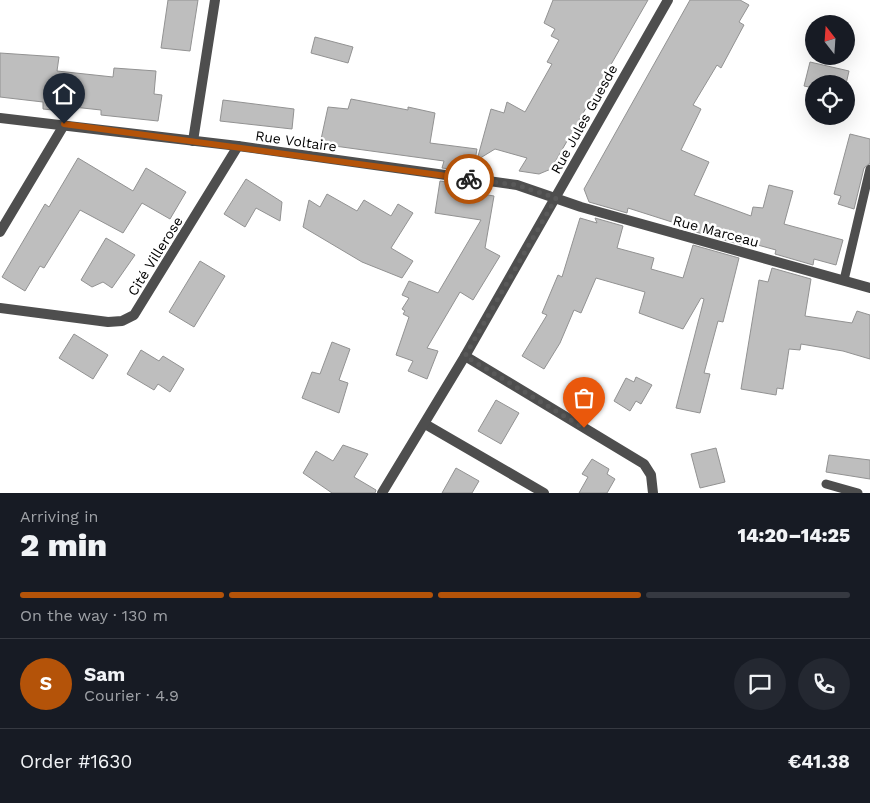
<!DOCTYPE html>
<meta charset="utf-8">
<style>
body{margin:0;font-family:"Work Sans",sans-serif;background:#242831;color:#f1f3f6;height:100vh;display:flex;flex-direction:column;font-size:19px;white-space:nowrap}
*{box-sizing:border-box;margin:0}
p{font-size:16px;color:#9ea1a6}
.icon{flex:none;width:28px;height:28px;fill:none;stroke:currentColor;stroke-width:2;stroke-linecap:round;stroke-linejoin:round}
.map{position:relative;height:493px;overflow:hidden}
.sheet{display:flex;flex-direction:column;background:#171b24;flex:1}
.sheet>*{flex:none}
.needle{width:32px;rotate:343deg}
.buttons{position:absolute;left:805px;top:15px;display:grid;gap:10px}
.buttons a{display:grid;place-items:center;width:50px;height:50px;border-radius:50%;background:#171b24;box-shadow:0 5px 20px #0002;font-size:25px}
.pin{position:absolute;display:grid;place-items:center;width:42px;height:42px;color:#fff;margin:-51px -21px;border-radius:50% 50% 50% 0;rotate:-45deg;box-shadow:0 0 5px #0007}
.pin .icon{rotate:45deg}
.courier{position:absolute;display:grid;place-items:center;width:50px;height:50px;margin:-25px;border:4px solid #b45309;border-radius:50%;background:#fff;color:#222;box-shadow:0 1px 6px #0007}
.summary em{font-style:normal;font-weight:800}
.summary div{display:flex;flex-direction:column-reverse}
.summary{display:flex;align-items:center;justify-content:space-between;height:85px;padding:0 20px}
h1{font-size:32px;font-weight:800;line-height:38px}
.bar{display:grid;grid-template-columns:repeat(4,1fr);gap:8px 5px;align-content:center;height:60px;padding:0 20px}
.bar i{height:6px;border-radius:4px;background:#363941}
.bar .selected{background:#b45309}
.bar p{grid-column:span 4}
.line{display:flex;align-items:center;gap:12px;padding:0 20px;border-top:1px solid #363941}
.line div{flex:1}
.round{display:grid;place-items:center;flex:none;width:52px;height:52px;border-radius:26px;background:#242831}
.map>svg:first-child{display:block}
.building{fill:#bebebe;stroke:#929292}
.lines{fill:none;stroke-linecap:round;stroke-linejoin:round}
.service{stroke:#4e4e4e;stroke-width:9}
.minor{stroke:#4e4e4e;stroke-width:10}
.done{stroke:#595959;stroke-width:5;stroke-dasharray:0 9}
.route{stroke:#b45309;stroke-width:6}
.labels{text-anchor:middle;dominant-baseline:central;stroke-width:5;stroke-linejoin:round;paint-order:stroke}
.street-label{font-size:14px;fill:#000;stroke:#fff}
</style>
<div class="map">
<svg width="870" height="493" viewBox="0 0 870 493">
<rect width="100%" height="100%" fill="#fff"/>
<g class="building">
<path d="M168,0H198L190,51L161,48Z"/>
<path d="M553,0H648L551,169L539,174L519,171L527,158L495,149L477,160L491,109L504,113L507,102L525,112L552,64L547,62L559,40L551,36L555,29L544,23Z"/>
<path d="M690,0H740L749,5L739,22L744,25L721,68L717,65L693,105L701,109L681,150L709,162L694,195L751,216L753,207L763,208L769,185L793,191L784,224L843,240L836,265L814,259L813,265L775,254L776,250L743,241L742,245L696,232L697,230L628,208L627,213L589,202L584,189Z"/>
<path d="M315,37L353,47L348,63L311,53Z"/>
<path d="M0,53L59,57L57,71L113,77L114,68L156,71L154,94L162,95L158,121L101,115V110L64,106L63,111L43,109V102L0,97Z"/>
<path d="M810,62L849,71L846,84H814V88L804,86Z"/>
<path d="M351,99L408,110V107L435,113L430,143L477,149L473,172L442,168L444,161L320,144L328,107L348,109Z"/>
<path d="M223,100L294,109L292,129L220,121Z"/>
<path d="M850,134L870,139V163L864,168L854,209L838,204L841,196L834,194Z"/>
<path d="M78,158L133,191L146,168L186,192L170,219L142,203L123,233L80,210L44,268L40,266L25,291L2,277L45,204L49,207Z"/>
<path d="M246,179L282,202L280,221L256,208L245,227L224,214Z"/>
<path d="M440,181L471,186L470,192L494,196L485,248L500,256L473,300L460,292L427,348L438,351L427,379L408,371L413,361L396,355L409,317L403,314L405,311L402,309L409,298L402,295L409,281L438,293L481,220L435,213Z"/>
<path d="M327,194L357,211L364,200L391,216L398,204L413,213L391,248L413,261L402,278L362,262L303,227L309,200L320,207Z"/>
<path d="M580,218L597,223L595,218L623,226L617,248L654,258L651,269L683,278L693,245L739,258L723,322L718,321L704,373L710,374L700,413L676,408L704,299L701,298L683,329L639,313L645,292L596,278L581,313L574,310L560,343L544,369L522,356L547,315L542,313L558,275L562,277Z"/>
<path d="M106,238L135,255L112,288L103,282L92,287L81,280Z"/>
<path d="M200,261L225,276L194,327L169,312Z"/>
<path d="M772,268L811,279L805,316L852,323L857,311L870,315V359L843,351L801,344L800,350L789,349L783,389L777,388L776,395L741,389L759,280L768,282Z"/>
<path d="M74,334L108,355L93,379L59,358Z"/>
<path d="M332,342L350,349L339,380L348,383L339,413L302,398L312,372L320,374Z"/>
<path d="M141,350L159,361L163,356L184,369L170,392L158,384L154,390L127,374Z"/>
<path d="M636,377L652,385L641,404L636,401L630,411L614,401L626,378L634,382Z"/>
<path d="M496,400L519,413L501,444L478,431Z"/>
<path d="M343,445L368,454L354,477L376,490L375,493H332L303,473L316,451L333,461Z"/>
<path d="M716,448L725,482L700,488L691,454Z"/>
<path d="M829,455L870,460V479L826,472Z"/>
<path d="M592,459L609,469L607,474L615,479L607,493H579L588,477L582,474Z"/>
<path d="M456,468L479,481L472,493H442Z"/>
</g>
<g class="lines">
<g class="service">
<path d="M844,280L870,169"/>
<path d="M826,484L858,493"/>
</g>
<g class="minor">
<path d="M0,118L238,146L517,185L581,207L870,288"/>
<path d="M193,141L215,0"/>
<path d="M0,232L64,125"/>
<path d="M0,308L108,322L122,321L134,315L238,146"/>
<path d="M465,356L644,464L651,475L653,493"/>
<path d="M425,424L544,493"/>
<path d="M382,493L465,356L668,0"/>
</g>
</g>
<g class="lines">
<path class="done" d="M469,179L517,185L556,198L465,356L584,428"/>
<path class="route" d="M64,124L469,179"/>
</g>
<g class="labels">
<g class="street-label">
<text transform="translate(584 119) rotate(-61)">Rue Jules Guesde</text>
<text transform="translate(296 141) rotate(8)">Rue Voltaire</text>
<text transform="translate(716 231) rotate(15)">Rue Marceau</text>
<text transform="translate(155 256) rotate(-58)">Cité Villerose</text>
</g>
</g>
</svg>
<div class="buttons">
<a><svg class="needle" viewBox="-14 -14 28 28"><path d="M0-13l5 13h-10z" fill="#e53935"/><path d="M0 13l5-13h-10z" fill="#9ea1a6"/></svg></a>
<a><svg class="icon" aria-label="locate" viewBox="0 0 24 24"><circle cx="12" cy="12" r="6"/><path d="M12 2v4M12 18v4M2 12h4M18 12h4"/></svg></a>
</div>
<div class="pin" style="left:584px;top:428px;background:#ea580c"><svg class="icon" aria-label="bag" viewBox="0 0 24 24"><path d="M5 8h14l-1 12H6zM9 8a3 3 0 0 1 6 0"/></svg></div>
<div class="pin" style="left:64px;top:124px;background:#1f2937"><svg class="icon" aria-label="home" viewBox="0 0 24 24"><path d="M3 11l9-7 9 7M6 9v11h12V9"/></svg></div>
<div class="courier" style="left:469px;top:179px"><svg class="icon" aria-label="bike" viewBox="0 0 24 24"><circle cx="6" cy="16" r="4"/><circle cx="18" cy="16" r="4"/><path d="M6 16l4-8h5l3 8M10 8l3 8H6M13 5h3"/></svg></div>
</div>
<section class="sheet">
<div class="summary"><div><h1>2 min</h1><p>Arriving in</p></div><em>14:20–14:25</em></div>
<div class="bar"><i class="selected"></i><i class="selected"></i><i class="selected"></i><i></i><p>On the way · 130 m</p></div>
<div class="line" style="height:90px"><b class="round" style="background:#b45309;color:#fff">S</b><div><b>Sam</b><p>Courier · 4.9</p></div><a class="round"><svg class="icon" aria-label="chat" viewBox="0 0 24 24"><path d="M4 5h16v11H9l-5 4z"/></svg></a><a class="round"><svg class="icon" aria-label="phone" viewBox="0 0 24 24"><path d="M5 4h4l2 5-3 2q2 4 5 5l2-3 5 2v4C11 20 4 13 5 4z"/></svg></a></div>
<div class="line" style="height:65px"><div>Order #1630</div><b>€41.38</b></div>
</section>
